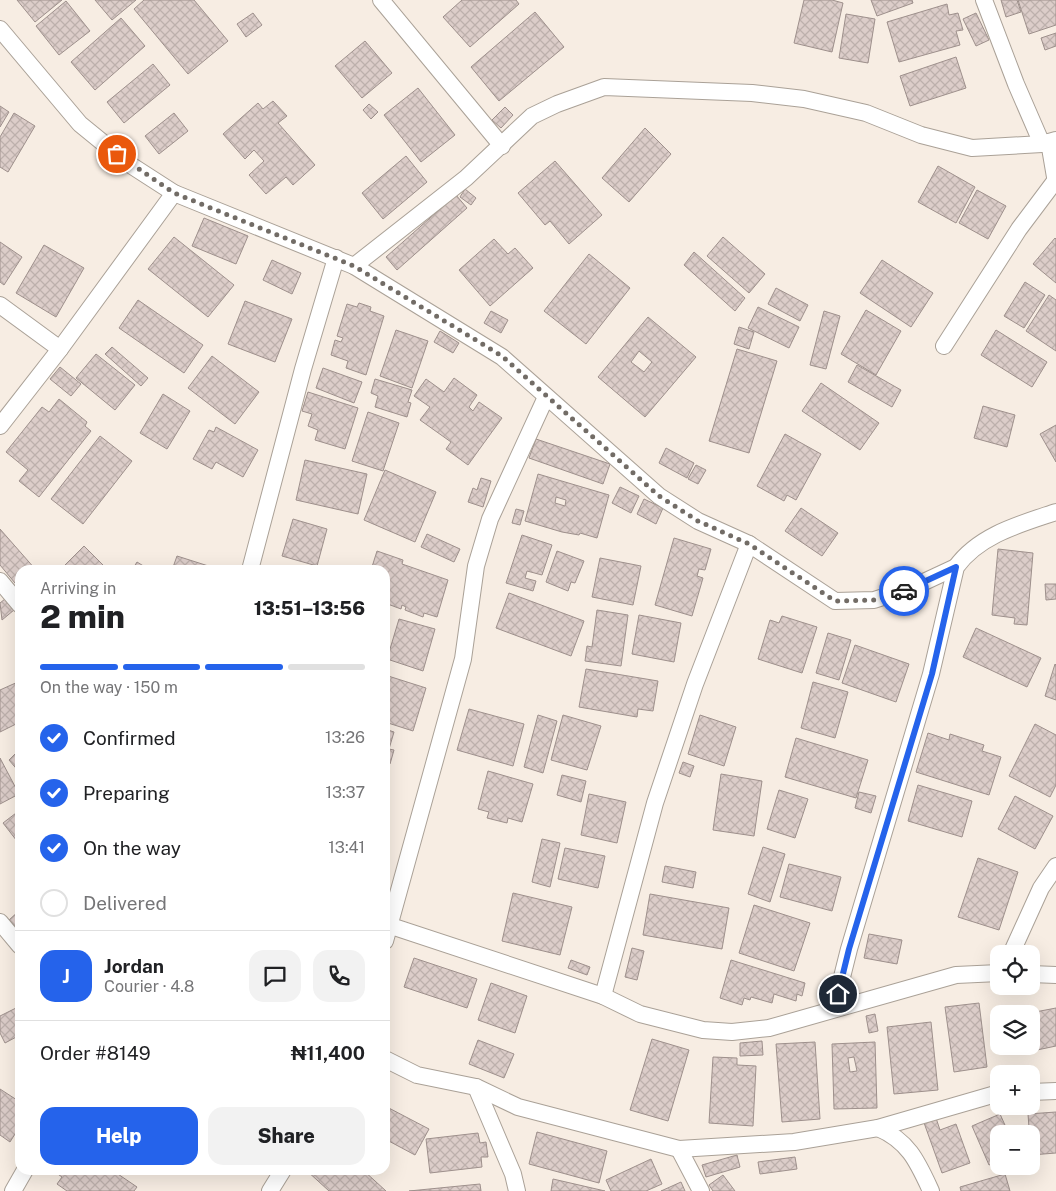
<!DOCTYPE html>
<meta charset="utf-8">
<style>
body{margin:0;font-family:"Public Sans",sans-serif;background:#f2f2f2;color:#202124;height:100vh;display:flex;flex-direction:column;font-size:19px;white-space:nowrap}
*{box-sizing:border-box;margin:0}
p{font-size:16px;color:#757577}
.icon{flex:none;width:28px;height:28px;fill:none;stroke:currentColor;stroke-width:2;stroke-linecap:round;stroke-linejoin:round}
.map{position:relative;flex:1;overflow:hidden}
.details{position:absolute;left:15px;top:565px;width:375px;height:610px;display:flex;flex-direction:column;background:#fff;border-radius:15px;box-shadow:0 5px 20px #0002}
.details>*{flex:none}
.tools{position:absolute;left:990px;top:945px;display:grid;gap:10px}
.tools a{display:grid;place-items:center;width:50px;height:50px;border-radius:10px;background:#fff;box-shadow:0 5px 20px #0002;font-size:25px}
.pin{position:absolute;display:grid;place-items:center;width:42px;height:42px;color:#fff;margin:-21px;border:2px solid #fff;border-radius:50%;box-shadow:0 1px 5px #0007}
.courier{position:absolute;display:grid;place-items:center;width:50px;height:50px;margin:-25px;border:4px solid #2563eb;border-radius:50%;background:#fff;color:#222;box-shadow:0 1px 6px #0007}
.overview em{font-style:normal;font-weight:800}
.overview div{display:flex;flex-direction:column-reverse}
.overview{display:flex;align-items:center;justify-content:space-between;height:85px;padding:0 25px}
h1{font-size:32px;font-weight:800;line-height:38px}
.bar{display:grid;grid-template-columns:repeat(4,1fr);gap:8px 5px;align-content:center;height:60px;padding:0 25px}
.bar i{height:6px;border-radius:4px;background:#e0e0e0}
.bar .selected{background:#2563eb}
.bar p{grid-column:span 4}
.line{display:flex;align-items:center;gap:12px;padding:0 25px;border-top:1px solid #e0e0e0}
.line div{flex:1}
.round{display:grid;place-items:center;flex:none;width:52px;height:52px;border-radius:15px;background:#f2f2f2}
ol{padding:0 25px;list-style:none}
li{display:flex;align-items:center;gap:15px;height:55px}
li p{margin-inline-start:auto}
li .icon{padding:5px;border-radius:50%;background:#2563eb;color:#fff;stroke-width:4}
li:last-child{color:#757577}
li i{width:28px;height:28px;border:2px solid #e0e0e0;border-radius:50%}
.button{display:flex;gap:10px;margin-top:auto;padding:10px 25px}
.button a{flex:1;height:58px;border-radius:15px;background:#2563eb;color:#fff;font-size:20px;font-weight:800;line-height:58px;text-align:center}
.button a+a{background:#f2f2f2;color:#202124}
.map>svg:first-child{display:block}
.building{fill:url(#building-cross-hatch);stroke:#9e908c;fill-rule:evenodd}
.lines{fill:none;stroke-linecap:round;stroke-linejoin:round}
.street-casing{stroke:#aaa197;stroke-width:18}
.street{stroke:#fff;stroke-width:16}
.done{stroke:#726c66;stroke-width:5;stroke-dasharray:0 9}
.route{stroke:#2563eb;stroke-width:6}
</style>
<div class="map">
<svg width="1056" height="1191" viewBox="0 0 1056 1191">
<defs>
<pattern id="building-cross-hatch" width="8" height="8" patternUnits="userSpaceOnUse" patternTransform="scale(1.25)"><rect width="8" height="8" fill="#dccdc9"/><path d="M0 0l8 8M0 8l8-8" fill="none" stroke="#bdb0ac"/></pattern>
</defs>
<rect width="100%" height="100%" fill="#f7ede3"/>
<g class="building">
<path d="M17,0H62L35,22Z"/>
<path d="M95,0H136L112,20Z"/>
<path d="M144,0H194L228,41L188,74L134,9Z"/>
<path d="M462,0H516L519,4L470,47L443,17Z"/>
<path d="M804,0H832L843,3L832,52L794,43Z"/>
<path d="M871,0H912L913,3L877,16Z"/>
<path d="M1001,0H1017L1021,12L1006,17Z"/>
<path d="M1018,0H1056V25L1029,34Z"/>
<path d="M66,1L90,31L59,55L36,26Z"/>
<path d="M947,4L949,15L958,13L963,30L956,31L960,45L899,62L887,22Z"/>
<path d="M535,12L564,47L499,101L471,67Z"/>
<path d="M253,13L262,25L246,37L237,24Z"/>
<path d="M976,13L989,40L976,46L963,19Z"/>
<path d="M846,14L875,19L868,63L839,58Z"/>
<path d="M121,18L145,46L95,90L71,62Z"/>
<path d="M1056,33V46L1045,50L1041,38Z"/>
<path d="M365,41L392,73L362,98L335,66Z"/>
<path d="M956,57L966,88L910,106L900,76Z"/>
<path d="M153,64L170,85L124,123L107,102Z"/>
<path d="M418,88L455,135L421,162L384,115Z"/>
<path d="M273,101L287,116L278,123L315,165L293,185L286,177L266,194L249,175L264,161L254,150L245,159L223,134L258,103L263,109Z"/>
<path d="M369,104L378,112L371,119L363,110Z"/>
<path d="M0,106L9,112L0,127Z"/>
<path d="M505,107L513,115L501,128L492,120Z"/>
<path d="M14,113L35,126L8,172L0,167V137Z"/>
<path d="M174,113L188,131L159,154L145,136Z"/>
<path d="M645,128L671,154L629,202L602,178Z"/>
<path d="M406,156L427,182L383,219L362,193Z"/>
<path d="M555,161L602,215L569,244L550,221L545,225L518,193Z"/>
<path d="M938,166L975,187L956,223L918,202Z"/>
<path d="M465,189L476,198L471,205L460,197Z"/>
<path d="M977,190L1006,206L988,239L959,223Z"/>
<path d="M456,195L467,208L397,270L386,257Z"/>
<path d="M204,218L248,236L236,264L192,246Z"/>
<path d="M174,237L234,285L208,317L148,269Z"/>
<path d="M723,237L765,274L749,293L707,256Z"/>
<path d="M1055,238L1056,239V283L1033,264Z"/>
<path d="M494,239L508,254L515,248L533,268L490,306L459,270Z"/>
<path d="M0,242L22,257L4,285L0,282Z"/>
<path d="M44,245L84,268L56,317L16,293Z"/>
<path d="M694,252L745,298L735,311L684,265Z"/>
<path d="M589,254L630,288L586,344L544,311Z"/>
<path d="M272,260L301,273L292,294L263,280Z"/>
<path d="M882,260L933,293L911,327L860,293Z"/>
<path d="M1025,282L1045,295L1024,328L1004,316Z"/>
<path d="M776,288L808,305L800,321L768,304Z"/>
<path d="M1049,295L1056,300V351L1026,331Z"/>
<path d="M138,300L203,345L184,373L119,328Z"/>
<path d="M245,301L292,319L275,362L228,344Z"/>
<path d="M359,303L371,307L370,311L384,316L366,375L346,368L348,361L331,355L335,340L341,342L343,338L337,336L347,304L357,307Z"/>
<path d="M758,307L799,327L789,348L748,328Z"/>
<path d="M866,310L901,331L876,375L841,354Z"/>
<path d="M491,311L508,320L501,333L484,323Z"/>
<path d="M824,311L840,316L826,369L810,365Z"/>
<path d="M648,317L696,357L645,417L598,377ZM639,351L652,362L644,372L631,362Z"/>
<path d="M739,327L754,332L749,349L734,344Z"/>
<path d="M396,330L428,341L412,388L380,376Z"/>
<path d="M996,330L1047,362L1032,387L981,355Z"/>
<path d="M440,331L459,343L453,353L434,342Z"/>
<path d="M112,347L148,378L141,386L105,354Z"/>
<path d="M737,349L777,361L749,453L709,441Z"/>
<path d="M96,354L135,385L115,410L76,378Z"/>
<path d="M212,356L259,392L235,424L188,388Z"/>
<path d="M857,365L901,390L892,407L848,382Z"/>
<path d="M60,367L81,384L71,396L50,379Z"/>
<path d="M323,368L362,382L354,403L316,388Z"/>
<path d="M454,378L477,395L469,407L473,411L479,402L502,418L468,465L446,449L451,442L420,420L430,407L414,396L426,379L444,392Z"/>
<path d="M375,379L412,390L408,402L411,403L407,417L375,407L378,396L371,393Z"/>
<path d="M821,383L879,423L860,450L802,411Z"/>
<path d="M308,392L358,408L345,449L315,440L318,430L308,426L312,414L302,411Z"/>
<path d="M163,394L190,411L167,449L140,433Z"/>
<path d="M59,399L87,422L85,426L91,431L39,497L19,481L28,470L6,452L42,407L49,412Z"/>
<path d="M983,406L1015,415L1007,447L974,438Z"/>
<path d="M368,412L399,423L383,471L352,461Z"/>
<path d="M1056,425V462L1040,434Z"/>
<path d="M216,427L258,450L243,477L216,462L212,469L193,459L209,430L214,432Z"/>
<path d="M785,434L821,454L796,500L787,495L784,501L757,486Z"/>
<path d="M100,436L132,461L83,524L51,499Z"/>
<path d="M536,439L610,464L603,484L529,458Z"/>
<path d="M666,448L694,463L687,478L659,463Z"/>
<path d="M305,460L367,474L358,514L296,500Z"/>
<path d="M696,465L706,470L698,484L688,479Z"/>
<path d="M385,470L436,492L415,542L364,520Z"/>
<path d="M538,474L609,495L597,538L580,533L579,535L562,532L525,521ZM556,497L566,500L565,506L555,503Z"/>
<path d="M481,478L491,481L483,507L468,502L473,488L477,490Z"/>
<path d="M620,487L639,496L631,513L612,503Z"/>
<path d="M644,499L663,508L656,524L637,514Z"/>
<path d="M801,508L838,533L822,556L785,531Z"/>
<path d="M516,509L524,511L520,525L512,523Z"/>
<path d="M293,519L327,529L317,566L282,556Z"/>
<path d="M0,529L36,570H20V589L0,565Z"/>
<path d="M427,534L460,549L454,562L421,547Z"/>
<path d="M522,535L552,545L542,575L527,571L525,578L536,581L533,591L506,583Z"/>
<path d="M674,538L711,549L705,570L699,569L697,576L703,578L692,616L655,605Z"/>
<path d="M84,546L108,570H60Z"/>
<path d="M998,549L1033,553L1027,625L1014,624L1015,618L992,615Z"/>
<path d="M377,551L403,560L402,564L448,580L437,617L424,613L423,617L405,610L406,607L402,605L401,609L385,603V570H371Z"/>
<path d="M557,551L584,561L575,583L571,582L568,591L546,582Z"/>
<path d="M177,556L221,570H172Z"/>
<path d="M600,558L641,566L633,605L592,597Z"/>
<path d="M137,562L150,570H132Z"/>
<path d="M1045,584H1056V599L1046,600Z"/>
<path d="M509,593L584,621L571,656L496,628Z"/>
<path d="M5,599L14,610L2,620L0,603Z"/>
<path d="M597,610L628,615L621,666L585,661L587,646L592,647Z"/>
<path d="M639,615L681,623L674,662L632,654Z"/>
<path d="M782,616L817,627L802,673L758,659L770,620L779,623Z"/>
<path d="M399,619L435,629L423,671L387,659Z"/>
<path d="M976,628L1041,658L1027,687L963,657Z"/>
<path d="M828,633L851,640L839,680L816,673Z"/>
<path d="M855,645L909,664L896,702L842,683Z"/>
<path d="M1055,664L1056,665V700L1045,696Z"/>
<path d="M586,669L658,681L653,711L638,709L637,717L579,707Z"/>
<path d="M385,675L426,688L413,731L385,722Z"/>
<path d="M20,681V722L0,732V690Z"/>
<path d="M813,682L848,692L835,738L801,728Z"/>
<path d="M469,709L524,724L513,766L457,750Z"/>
<path d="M538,715L557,721L543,773L524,767Z"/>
<path d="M563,715L601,726L587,770L551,760Z"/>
<path d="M700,715L736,727L724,766L688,754Z"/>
<path d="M1035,724L1056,735V785L1050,797L1009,776Z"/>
<path d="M385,729L394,732L389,749L394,750L390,764L385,762Z"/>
<path d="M928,733L949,740L950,734L984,745L982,751L1001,757L989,795L916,772Z"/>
<path d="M796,738L868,760L856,798L785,777Z"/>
<path d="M20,749V773L9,760Z"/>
<path d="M0,758L19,794L0,804Z"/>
<path d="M683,762L694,766L690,777L679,773Z"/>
<path d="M488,771L533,784L522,822L508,818L507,823L487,818L489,812L478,809Z"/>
<path d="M721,774L762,781L754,836L713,830Z"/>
<path d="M562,775L586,781L581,802L557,795Z"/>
<path d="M918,785L972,801L962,837L908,821Z"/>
<path d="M779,790L808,799L795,838L767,829Z"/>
<path d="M859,792L876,796L871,813L855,808Z"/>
<path d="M589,794L626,802L617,843L581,835Z"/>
<path d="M1015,796L1053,816L1035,849L998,829Z"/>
<path d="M20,810V845L3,823Z"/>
<path d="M542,839L560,843L550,887L532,882Z"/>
<path d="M763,847L785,854L770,902L748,894Z"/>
<path d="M565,848L605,856L598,888L558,879Z"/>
<path d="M978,858L1018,872L999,930L958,917Z"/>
<path d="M789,864L841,877L832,911L780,897Z"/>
<path d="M665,866L696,872L693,888L662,882Z"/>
<path d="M513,893L572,907L560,955L502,941Z"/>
<path d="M650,894L729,908L722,949L643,935Z"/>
<path d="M754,905L810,923L794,971L739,953Z"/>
<path d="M20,910V932L9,920Z"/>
<path d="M869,934L902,940L897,964L864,958Z"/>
<path d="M632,948L644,951L637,980L625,977Z"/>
<path d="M414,958L477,979L467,1008L404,987Z"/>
<path d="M571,960L590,967L587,975L568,968Z"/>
<path d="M731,960L805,983L802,996L797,994L796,1001L774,994L772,1003L751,997L750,1000L744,998L742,1005L720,998Z"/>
<path d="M491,983L527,996L515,1033L478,1020Z"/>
<path d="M979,1003L987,1067L954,1072L945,1007Z"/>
<path d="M20,1006V1035L5,1043L0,1033V1016Z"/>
<path d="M1056,1008V1046L1037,1050L1030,1013Z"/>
<path d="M875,1014L878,1031L869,1033L866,1016Z"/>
<path d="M931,1022L938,1090L894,1094L887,1027Z"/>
<path d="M652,1039L689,1050L668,1121L630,1110Z"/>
<path d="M478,1040L514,1054L504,1078L469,1064Z"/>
<path d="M762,1041L763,1055L740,1056V1043Z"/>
<path d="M815,1042L820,1119L782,1122L776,1044Z"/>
<path d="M875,1042L877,1108L834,1109L832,1044ZM854,1057L857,1071L850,1072L848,1058Z"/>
<path d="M713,1057L737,1058V1065L756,1066L753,1126L709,1123Z"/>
<path d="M0,1089L20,1102V1126L10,1142L0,1135Z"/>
<path d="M385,1106L429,1129L415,1155L385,1139Z"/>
<path d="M1056,1112V1153L1031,1155L1028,1114Z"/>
<path d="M1000,1114L1009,1134H999V1161L989,1165L972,1126Z"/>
<path d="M935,1115L940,1130L956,1124L970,1163L942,1173L923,1120Z"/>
<path d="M537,1132L607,1151L599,1183L529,1164Z"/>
<path d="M478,1133L480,1143L486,1142L488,1157H481L482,1167L430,1173L426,1139Z"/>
<path d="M737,1155L740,1167L706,1177L702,1165Z"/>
<path d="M795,1157L797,1169L760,1174L758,1162Z"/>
<path d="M651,1159L662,1184L646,1191H611L606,1180Z"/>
<path d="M52,1170H112L137,1187L134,1191H67L57,1184L62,1177Z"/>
<path d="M306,1170H363L386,1191H329Z"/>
<path d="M1005,1174L1010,1191H961L960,1187Z"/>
<path d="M723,1175L735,1191H713L709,1185Z"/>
<path d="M553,1179L605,1191H551Z"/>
<path d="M681,1182L685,1191H661Z"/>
<path d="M480,1184L481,1191H409Z"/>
</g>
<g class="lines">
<g class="street-casing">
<g id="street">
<path d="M381,0L502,146"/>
<path d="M984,0L1016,84L1042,144"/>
<path d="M0,29L80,124L129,164L174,193L354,266L502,357L659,496L698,521L749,544L835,601L874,600L911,588L956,567"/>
<path d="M1049,142L1056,183"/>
<path d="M354,266L466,178L532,116L557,104L604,87L752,93L804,99L866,113L921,135L972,148L1042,144L1056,140"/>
<path d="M0,305L60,349"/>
<path d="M944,346L1019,229L1055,181"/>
<path d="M0,426L60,349L174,193"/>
<path d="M250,570L303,369L336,258"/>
<path d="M0,581L20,605"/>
<path d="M0,922L20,946"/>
<path d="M385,924L603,996L640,1014L703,1030L732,1032L769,1028L956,975L999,973"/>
<path d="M385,941L463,659L476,566L490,519L546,397"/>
<path d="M1011,954L1041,888L1056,866"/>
<path d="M1031,974L1056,975"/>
<path d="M603,996L655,803L695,684L749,544"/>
<path d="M834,1009L849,949L931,674L956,567C979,535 1020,524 1056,512"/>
<path d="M385,1059L417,1075L476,1087L518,1107L679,1149L794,1142L878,1128L999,1093"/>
<path d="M476,1087L513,1174L517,1191"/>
<path d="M1031,1092L1056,1091"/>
<path d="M878,1128C909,1141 918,1163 931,1191"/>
<path d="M679,1149L701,1191"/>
<path d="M13,1191L25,1170"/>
<path d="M270,1191L283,1170"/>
</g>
</g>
<use href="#street" class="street"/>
</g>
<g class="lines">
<path class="done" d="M117,154L174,193L354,266L502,356L659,496L698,521L749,544L835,601L874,600L904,591"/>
<path class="route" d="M838,994L849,949L932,674L956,567L904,591"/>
</g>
</svg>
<div class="tools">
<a><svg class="icon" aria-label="locate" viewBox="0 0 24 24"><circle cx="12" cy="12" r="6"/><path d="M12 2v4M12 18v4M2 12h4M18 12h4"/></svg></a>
<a><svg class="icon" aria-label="layers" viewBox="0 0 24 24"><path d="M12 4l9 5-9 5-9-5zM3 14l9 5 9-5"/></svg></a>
<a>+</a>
<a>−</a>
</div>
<div class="pin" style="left:117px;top:154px;background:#ea580c"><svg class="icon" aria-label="bag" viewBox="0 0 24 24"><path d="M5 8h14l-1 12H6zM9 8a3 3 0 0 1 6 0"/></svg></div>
<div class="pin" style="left:838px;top:994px;background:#1f2937"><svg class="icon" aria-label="home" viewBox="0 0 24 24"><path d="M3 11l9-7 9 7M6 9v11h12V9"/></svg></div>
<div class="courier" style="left:904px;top:591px"><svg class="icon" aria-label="car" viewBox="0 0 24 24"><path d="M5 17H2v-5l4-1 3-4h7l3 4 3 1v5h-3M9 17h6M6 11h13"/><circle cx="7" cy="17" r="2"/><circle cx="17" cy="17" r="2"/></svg></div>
<section class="details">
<div class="overview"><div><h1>2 min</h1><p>Arriving in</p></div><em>13:51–13:56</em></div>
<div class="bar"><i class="selected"></i><i class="selected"></i><i class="selected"></i><i></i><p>On the way · 150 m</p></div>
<ol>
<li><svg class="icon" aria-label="check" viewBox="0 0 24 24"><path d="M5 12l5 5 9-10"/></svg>Confirmed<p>13:26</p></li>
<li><svg class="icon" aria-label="check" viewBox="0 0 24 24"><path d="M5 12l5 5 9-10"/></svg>Preparing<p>13:37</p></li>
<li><svg class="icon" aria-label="check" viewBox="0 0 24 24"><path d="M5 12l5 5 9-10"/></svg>On the way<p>13:41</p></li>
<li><i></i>Delivered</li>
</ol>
<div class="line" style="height:90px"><b class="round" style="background:#2563eb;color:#fff">J</b><div><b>Jordan</b><p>Courier · 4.8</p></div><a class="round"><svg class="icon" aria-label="chat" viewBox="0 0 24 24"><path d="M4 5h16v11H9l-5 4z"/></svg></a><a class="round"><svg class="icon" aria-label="phone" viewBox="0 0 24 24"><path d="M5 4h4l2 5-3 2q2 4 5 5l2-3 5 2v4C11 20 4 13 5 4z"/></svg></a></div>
<div class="line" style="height:65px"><div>Order #8149</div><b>₦11,400</b></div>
<div class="button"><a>Help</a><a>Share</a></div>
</section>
</div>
